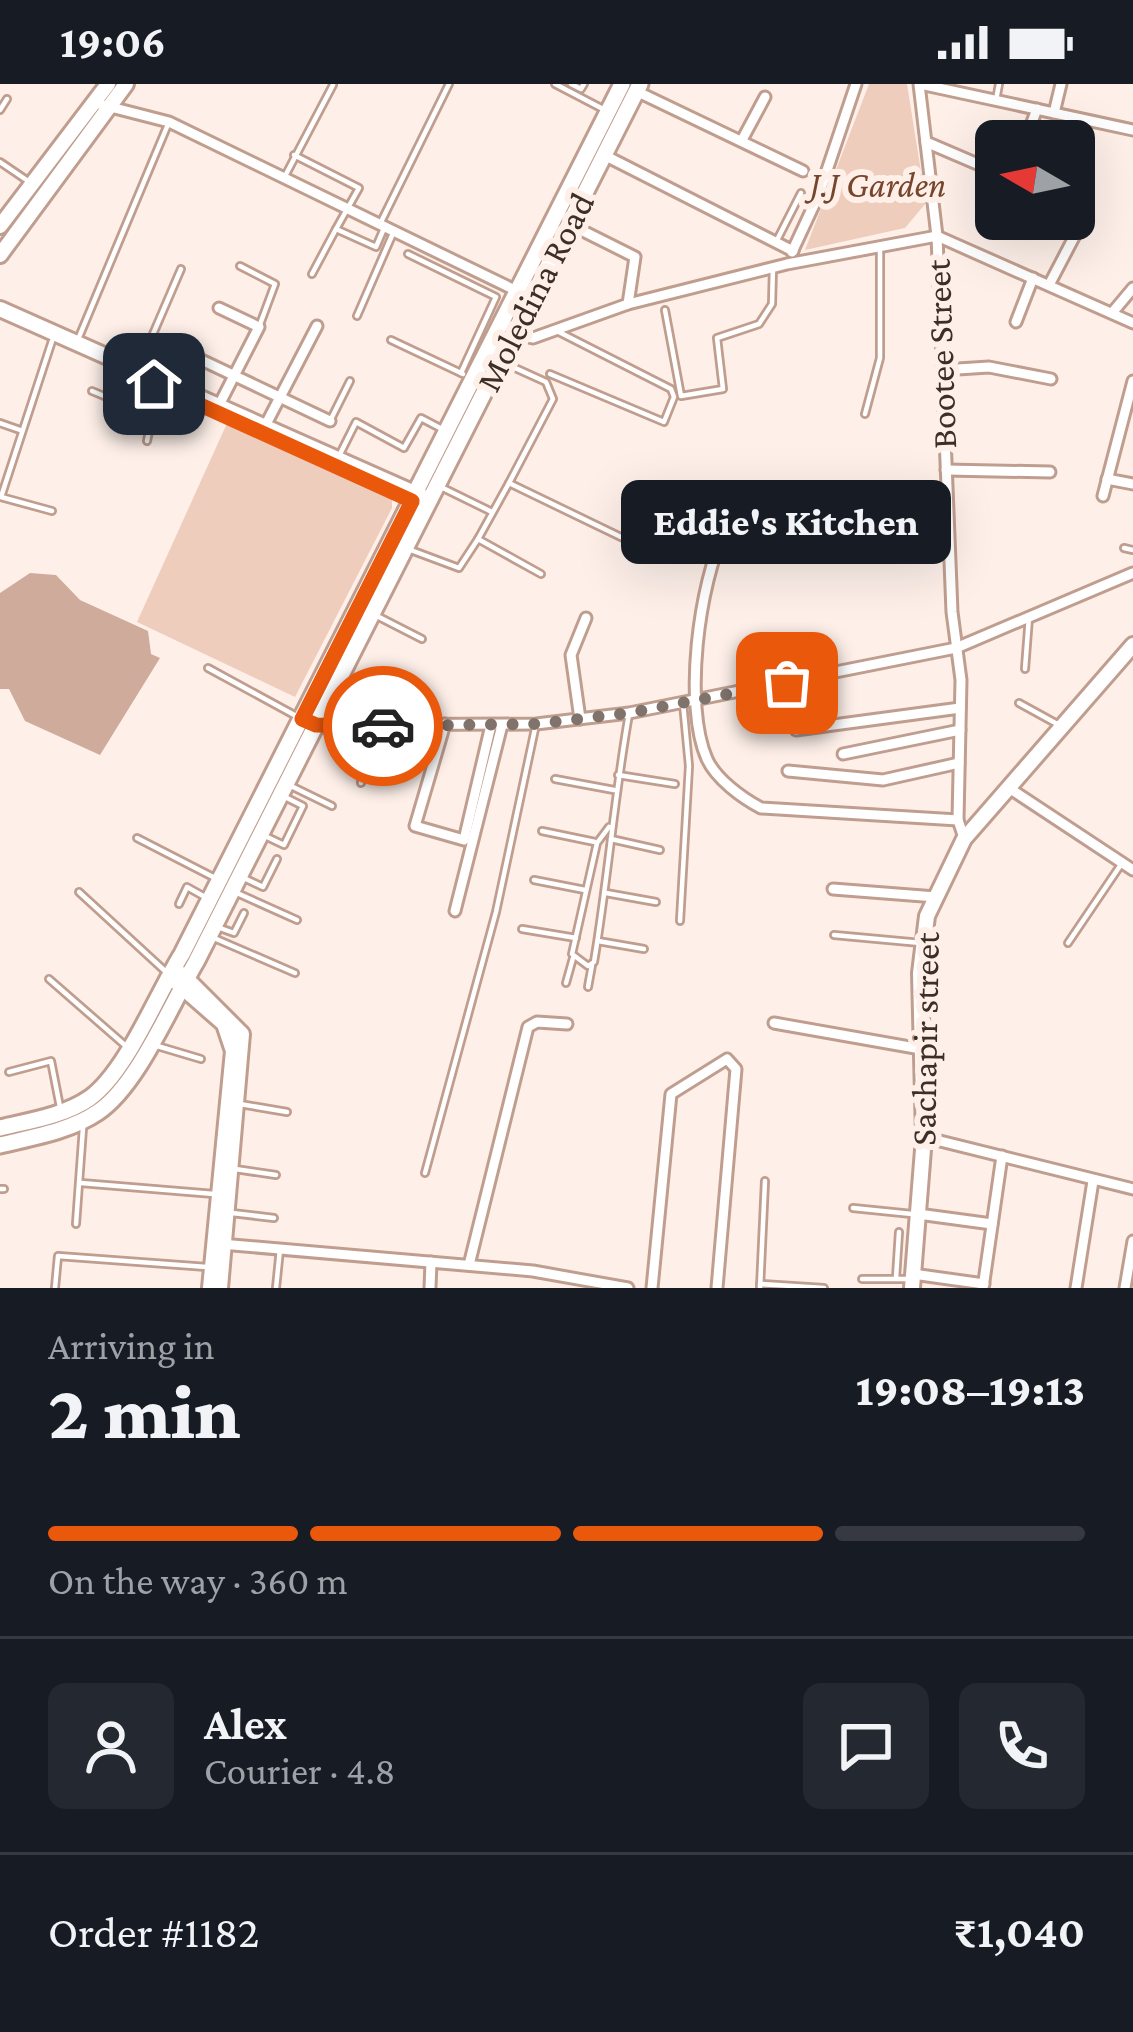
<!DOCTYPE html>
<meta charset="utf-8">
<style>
body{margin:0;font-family:"Crimson Pro",serif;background:#242831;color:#f1f3f6;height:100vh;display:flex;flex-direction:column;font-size:45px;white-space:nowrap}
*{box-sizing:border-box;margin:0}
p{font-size:39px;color:#9ea1a6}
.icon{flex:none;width:66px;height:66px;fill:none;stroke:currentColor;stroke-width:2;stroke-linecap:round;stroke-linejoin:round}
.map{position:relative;height:1204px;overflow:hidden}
.sheet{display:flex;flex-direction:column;background:#171b24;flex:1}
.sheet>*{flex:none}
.needle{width:78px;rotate:279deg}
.tools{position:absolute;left:975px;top:36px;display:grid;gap:24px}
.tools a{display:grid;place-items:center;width:120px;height:120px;border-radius:18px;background:#171b24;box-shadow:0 12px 48px #0002;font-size:60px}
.pin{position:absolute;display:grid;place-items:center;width:102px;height:102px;color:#fff;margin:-51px;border-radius:24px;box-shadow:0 6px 18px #0006}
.courier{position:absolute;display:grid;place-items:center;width:120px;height:120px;margin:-60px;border:9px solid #ea580c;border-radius:50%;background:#fff;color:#222;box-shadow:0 3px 15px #0007}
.bubble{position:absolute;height:84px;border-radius:18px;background:#171b24;box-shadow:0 12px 48px #0002;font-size:39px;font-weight:800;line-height:84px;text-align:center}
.headline em{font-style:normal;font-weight:800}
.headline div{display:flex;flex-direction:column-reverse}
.headline{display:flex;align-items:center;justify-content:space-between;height:204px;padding:0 48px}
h1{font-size:78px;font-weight:800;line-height:90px}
.bar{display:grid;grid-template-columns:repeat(4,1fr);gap:18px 12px;align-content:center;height:144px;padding:0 48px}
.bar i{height:15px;border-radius:9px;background:#363941}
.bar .on{background:#ea580c}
.bar p{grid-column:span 4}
.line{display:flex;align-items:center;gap:30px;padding:0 48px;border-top:3px solid #363941}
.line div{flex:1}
.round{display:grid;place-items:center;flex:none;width:126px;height:126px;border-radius:18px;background:#242831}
.status{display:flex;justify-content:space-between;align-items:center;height:84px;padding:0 60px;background:#171b24;direction:ltr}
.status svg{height:33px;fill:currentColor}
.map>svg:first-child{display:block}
.green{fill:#efcdbd}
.water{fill:#cfab9b}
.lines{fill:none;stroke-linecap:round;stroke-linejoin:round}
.lane-casing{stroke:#c09e8f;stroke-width:10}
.street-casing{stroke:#c09e8f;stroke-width:15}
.secondary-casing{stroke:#c09e8f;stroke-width:20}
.primary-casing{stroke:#c09e8f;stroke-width:21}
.lane{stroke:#fff;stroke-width:4.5}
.street{stroke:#fff;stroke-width:9}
.secondary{stroke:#fff;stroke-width:14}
.primary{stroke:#fff;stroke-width:15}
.done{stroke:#80736c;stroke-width:12;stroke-dasharray:0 21.6}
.route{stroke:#ea580c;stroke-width:15}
.labels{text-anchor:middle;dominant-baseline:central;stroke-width:12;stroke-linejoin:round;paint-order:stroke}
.park-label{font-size:36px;font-style:italic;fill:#76452c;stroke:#fef0e9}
.street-label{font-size:36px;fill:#3c2f28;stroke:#fef0e9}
</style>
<div class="status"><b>19:06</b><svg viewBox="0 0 49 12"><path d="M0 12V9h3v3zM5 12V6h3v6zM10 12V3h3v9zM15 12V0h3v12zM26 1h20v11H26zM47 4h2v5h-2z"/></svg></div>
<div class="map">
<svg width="1133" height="1204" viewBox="0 0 1133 1204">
<rect width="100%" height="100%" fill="#fef0e9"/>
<g class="green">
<path d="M869,0H907L926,119L905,144L805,166Z"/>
<path d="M228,337L392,412V424L295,613L137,538Z"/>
</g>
<path class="water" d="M30,489L56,491L80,516L148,547L151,570L160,574L100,671L25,637L9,605H0V509Z"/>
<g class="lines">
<g class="lane-casing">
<g id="lane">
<path d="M555,0L603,25"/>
<path d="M571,0L581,5L584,0"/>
<path d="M996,16L999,0"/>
<path d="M0,26L7,15"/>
<path d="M294,71L359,104L336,145L376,163L385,142"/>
<path d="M0,78L28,97"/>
<path d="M284,94L333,1"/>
<path d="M380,140L449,0"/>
<path d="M776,158L801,109"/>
<path d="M408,170L496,213L461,289"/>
<path d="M240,182L275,200L259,243"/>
<path d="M312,190L336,145"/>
<path d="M665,226L681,312L723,305L717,254L759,240L772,220L773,183"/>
<path d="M357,232L394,147"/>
<path d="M79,253L169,38"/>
<path d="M391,256L463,290"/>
<path d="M52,257L1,413L52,427"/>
<path d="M502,278L546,298L553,315L509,399"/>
<path d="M138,285L181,185"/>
<path d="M550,290L664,338L674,313L671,305L557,247"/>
<path d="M92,307L152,332L147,357"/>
<path d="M143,327L153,300"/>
<path d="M865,330L880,274V163"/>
<path d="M330,337L350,297"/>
<path d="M0,339L20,346"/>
<path d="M339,372L356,338L404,364L421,334L442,345"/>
<path d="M443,404L492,428"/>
<path d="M1124,464L1133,466"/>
<path d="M408,465L459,484L478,455"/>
<path d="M541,490L478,455L509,399L625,455"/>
<path d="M377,532L422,555"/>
<path d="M208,584L298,633"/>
<path d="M1025,585L1029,533"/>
<path d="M1019,619L1059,641"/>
<path d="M321,644L364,667L361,699"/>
<path d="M618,691L675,700"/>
<path d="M555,695L614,706"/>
<path d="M291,702L332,722"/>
<path d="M609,743L597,759L572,870L588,882L594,878C608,795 614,714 629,630"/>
<path d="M542,747L595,758"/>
<path d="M265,752L284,761L303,722L285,713"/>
<path d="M137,754L215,794"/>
<path d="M611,755L660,766"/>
<path d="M244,794L263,803L277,775"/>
<path d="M534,796L585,806"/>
<path d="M79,808L165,887"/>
<path d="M237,809L297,836"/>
<path d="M606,809L656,818"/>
<path d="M179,820L187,803L205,813"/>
<path d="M680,837L689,682L683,619"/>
<path d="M220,844L234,849L244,829"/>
<path d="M522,845L576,854"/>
<path d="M834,851L921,859"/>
<path d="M214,854L295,889"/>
<path d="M598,857L644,865"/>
<path d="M1068,859L1122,779"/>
<path d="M49,895L127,963"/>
<path d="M566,899L573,874"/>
<path d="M588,903L592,881"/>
<path d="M154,961L201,975"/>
<path d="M9,988L51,977L60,1023"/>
<path d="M240,1020L287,1028"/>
<path d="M235,1085L276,1091"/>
<path d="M425,1089L496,828L536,640"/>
<path d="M81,1099L214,1110"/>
<path d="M0,1105H4"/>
<path d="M853,1124L912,1130"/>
<path d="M232,1129L274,1134"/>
<path d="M76,1140L83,1044"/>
<path d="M896,1194L899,1148"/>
<path d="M862,1195H907"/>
<path d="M760,1200L824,1204"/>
<path d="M55,1204L58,1172L207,1183"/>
<path d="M276,1204L280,1165"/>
<path d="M760,1204L765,1097"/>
</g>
</g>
<g class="street-casing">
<g id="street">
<path d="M919,0L937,152L952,528L961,596L958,736L964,754"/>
<path d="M920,0L1133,46"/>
<path d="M636,7L803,87"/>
<path d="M95,19L169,38L517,207"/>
<path d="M1054,29L1061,0"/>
<path d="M742,56L765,13"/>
<path d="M1025,57L1037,25"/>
<path d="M926,58L996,88"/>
<path d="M604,71L793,167"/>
<path d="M569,140L635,173L628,220"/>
<path d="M792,168L819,110L856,0"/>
<path d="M1049,201L1083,136"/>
<path d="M1112,229L1133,204"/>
<path d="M1016,238L1033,194"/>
<path d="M514,250L533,254L628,220L787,180L937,152L1133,239"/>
<path d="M193,272L330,337"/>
<path d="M942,286L989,283L1051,295"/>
<path d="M216,327L259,243L219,224"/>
<path d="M264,344L317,242"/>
<path d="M946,386L1050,388"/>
<path d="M1107,395L1133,400"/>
<path d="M1103,412L1133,297"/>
<path d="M788,444L948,453"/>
<path d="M725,447C699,499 683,621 707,675C716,695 742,714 761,724L958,736"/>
<path d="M787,599L796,646L960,624"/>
<path d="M580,635L571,571L586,534"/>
<path d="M445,640L415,742L464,756L491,641"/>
<path d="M315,641L536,640L629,629L956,564L1133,489"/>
<path d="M843,670L960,646"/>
<path d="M788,687L883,696L959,679"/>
<path d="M1012,706L1133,786"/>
<path d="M833,805L936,813"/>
<path d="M455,827L502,641"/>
<path d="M774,939L921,965"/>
<path d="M924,1053L1133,1105"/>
<path d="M918,1130L992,1140"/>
<path d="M221,1160L533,1187L628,1204"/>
<path d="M469,1181L528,943L537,938L567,940"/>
<path d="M913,1190L984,1200"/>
<path d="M430,1204L431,1178"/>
<path d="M652,1204L671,1010L727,975L736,985L717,1204"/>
<path d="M983,1204L1002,1072"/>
<path d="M1076,1204L1093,1097"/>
<path d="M1125,1204L1133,1157"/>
</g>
</g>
<g class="secondary-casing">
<g id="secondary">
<path d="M0,142L108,0"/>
<path d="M0,171L126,0"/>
<path d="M0,225L430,416"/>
<path d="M182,890L242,950L220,1204"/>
<path d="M176,898L224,940L233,967L210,1204"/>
<path d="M912,1204L924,1053L920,889L927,832L964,755L1133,561"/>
</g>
</g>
<g class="primary-casing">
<g id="primary">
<path d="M0,1044C29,1037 64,1032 90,1014C127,987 157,910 182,870L622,0"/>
<path d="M0,1061C33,1053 70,1047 98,1028C138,1001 171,920 196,878L640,0"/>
</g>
</g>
<use href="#lane" class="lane"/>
<use href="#street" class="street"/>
<use href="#secondary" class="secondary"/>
<use href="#primary" class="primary"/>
</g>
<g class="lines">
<path class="done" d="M383,642L536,640L629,629L787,599"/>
<path class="route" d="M154,300L412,417L302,635L316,641L383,642"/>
</g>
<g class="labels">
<g class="park-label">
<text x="878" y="101">J.J Garden</text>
</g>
<g class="street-label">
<text transform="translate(535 208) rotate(-63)">Moledina Road</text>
<text transform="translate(941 270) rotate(-92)">Bootee Street</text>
<text transform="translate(925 955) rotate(-89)">Sachapir street</text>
</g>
</g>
</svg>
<div class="tools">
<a><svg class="needle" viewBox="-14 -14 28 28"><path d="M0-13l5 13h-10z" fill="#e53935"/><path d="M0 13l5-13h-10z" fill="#9ea1a6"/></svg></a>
</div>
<div class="pin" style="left:787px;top:599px;background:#ea580c"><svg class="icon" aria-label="bag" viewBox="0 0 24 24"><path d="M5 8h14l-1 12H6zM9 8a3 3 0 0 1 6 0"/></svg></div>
<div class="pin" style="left:154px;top:300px;background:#1f2937"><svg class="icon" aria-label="home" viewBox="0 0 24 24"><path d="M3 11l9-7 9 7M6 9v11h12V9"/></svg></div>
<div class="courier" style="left:383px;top:642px"><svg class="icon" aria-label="car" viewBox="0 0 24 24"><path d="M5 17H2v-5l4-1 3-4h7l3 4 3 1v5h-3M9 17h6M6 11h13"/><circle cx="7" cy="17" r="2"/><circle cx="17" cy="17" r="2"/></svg></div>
<div class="bubble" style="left:621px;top:396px;width:330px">Eddie's Kitchen</div>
</div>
<section class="sheet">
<div class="headline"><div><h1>2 min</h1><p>Arriving in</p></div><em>19:08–19:13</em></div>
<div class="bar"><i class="on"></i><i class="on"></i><i class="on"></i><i></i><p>On the way · 360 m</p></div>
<div class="line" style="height:216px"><a class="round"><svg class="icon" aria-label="person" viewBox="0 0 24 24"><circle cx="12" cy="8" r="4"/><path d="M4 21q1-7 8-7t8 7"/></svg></a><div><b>Alex</b><p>Courier · 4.8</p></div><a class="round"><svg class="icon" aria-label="chat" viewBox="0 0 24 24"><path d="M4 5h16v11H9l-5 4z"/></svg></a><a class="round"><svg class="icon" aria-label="phone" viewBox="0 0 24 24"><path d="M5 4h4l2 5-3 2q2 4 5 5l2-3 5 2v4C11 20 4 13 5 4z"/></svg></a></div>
<div class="line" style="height:156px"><div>Order #1182</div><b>₹1,040</b></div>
</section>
